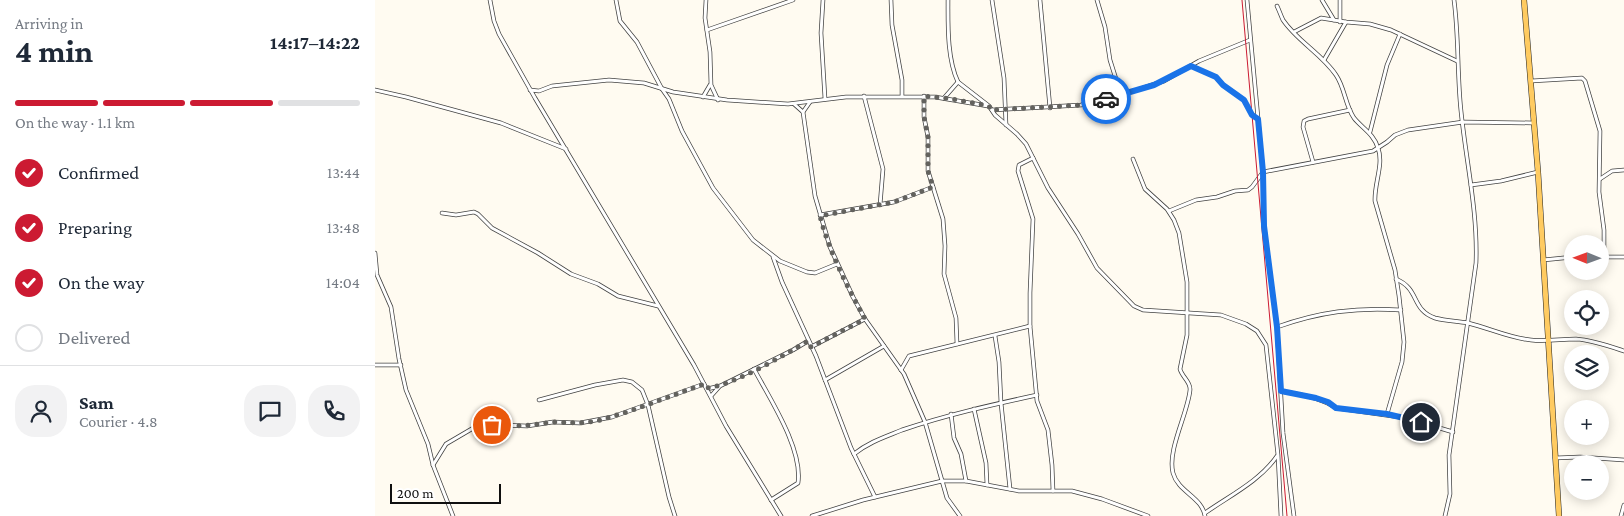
<!DOCTYPE html>
<meta charset="utf-8">
<style>
body{margin:0;font-family:"Crimson Pro",serif;background:#f2f2f3;color:#1f2937;height:100vh;display:flex;flex-direction:column;font-size:19px;white-space:nowrap}
*{box-sizing:border-box;margin:0}
p{font-size:16px;color:#747a83}
.icon{flex:none;width:28px;height:28px;fill:none;stroke:currentColor;stroke-width:2;stroke-linecap:round;stroke-linejoin:round}
.map{position:relative;flex:1;overflow:hidden}
.details{display:flex;flex-direction:column;background:#fff;width:375px}
.details>*{flex:none}
.needle{width:32px;rotate:271deg}
.tools{position:absolute;left:1189px;top:235px;display:grid;gap:10px}
.tools a{display:grid;place-items:center;width:45px;height:45px;border-radius:50%;background:#fff;box-shadow:0 2px 12px #0003;font-size:25px}
.scale{position:absolute;left:15px;bottom:12px;width:111px;box-sizing:border-box;padding-left:5px;border:2px solid #0f0f0f;border-top:0;font-size:14px;line-height:18px;white-space:nowrap;color:#0f0f0f;-webkit-text-stroke:4px #fff;paint-order:stroke}
.pin{position:absolute;display:grid;place-items:center;width:42px;height:42px;color:#fff;margin:-21px;border:2px solid #fff;border-radius:50%;box-shadow:0 1px 5px #0007}
.courier{position:absolute;display:grid;place-items:center;width:50px;height:50px;margin:-25px;border:4px solid #1a73e8;border-radius:50%;background:#fff;color:#222;box-shadow:0 1px 6px #0007}
.head em{font-style:normal;font-weight:700}
.head div{display:flex;flex-direction:column-reverse}
.head{display:flex;align-items:center;justify-content:space-between;height:85px;padding:0 15px}
h1{font-size:32px;font-weight:700;line-height:38px}
.bar{display:grid;grid-template-columns:repeat(4,1fr);gap:8px 5px;align-content:center;height:60px;padding:0 15px}
.bar i{height:6px;border-radius:4px;background:#e0e1e3}
.bar .current{background:#cc1a32}
.bar p{grid-column:span 4}
.line{display:flex;align-items:center;gap:12px;padding:0 15px;border-top:1px solid #e0e1e3}
.line div{flex:1}
.round{display:grid;place-items:center;flex:none;width:52px;height:52px;border-radius:20px;background:#f2f2f3}
ol{padding:0 15px;list-style:none}
li{display:flex;align-items:center;gap:15px;height:55px}
li p{margin-inline-start:auto}
li .icon{padding:5px;border-radius:50%;background:#cc1a32;color:#fff;stroke-width:4}
li:last-child{color:#747a83}
li i{width:28px;height:28px;border:2px solid #e0e1e3;border-radius:50%}
main{display:flex;flex:1;min-height:0}
.map>svg:first-child{display:block}
.lines{fill:none;stroke-linecap:round;stroke-linejoin:round}
.street-casing{stroke:#424242;stroke-width:4.5}
.primary-casing{stroke:#202020;stroke-width:6}
.street{stroke:#fff;stroke-width:3}
.primary{stroke:#ffcb61;stroke-width:5}
.rail{stroke:#cc1a32;stroke-width:1}
.done{stroke:#63625e;stroke-width:5;stroke-dasharray:0 9}
.route{stroke:#1a73e8;stroke-width:6}
</style>
<main>
<section class="details">
<div class="head"><div><h1>4 min</h1><p>Arriving in</p></div><em>14:17–14:22</em></div>
<div class="bar"><i class="current"></i><i class="current"></i><i class="current"></i><i></i><p>On the way · 1.1 km</p></div>
<ol>
<li><svg class="icon" aria-label="check" viewBox="0 0 24 24"><path d="M5 12l5 5 9-10"/></svg>Confirmed<p>13:44</p></li>
<li><svg class="icon" aria-label="check" viewBox="0 0 24 24"><path d="M5 12l5 5 9-10"/></svg>Preparing<p>13:48</p></li>
<li><svg class="icon" aria-label="check" viewBox="0 0 24 24"><path d="M5 12l5 5 9-10"/></svg>On the way<p>14:04</p></li>
<li><i></i>Delivered</li>
</ol>
<div class="line" style="height:90px"><a class="round"><svg class="icon" aria-label="person" viewBox="0 0 24 24"><circle cx="12" cy="8" r="4"/><path d="M4 21q1-7 8-7t8 7"/></svg></a><div><b>Sam</b><p>Courier · 4.8</p></div><a class="round"><svg class="icon" aria-label="chat" viewBox="0 0 24 24"><path d="M4 5h16v11H9l-5 4z"/></svg></a><a class="round"><svg class="icon" aria-label="phone" viewBox="0 0 24 24"><path d="M5 4h4l2 5-3 2q2 4 5 5l2-3 5 2v4C11 20 4 13 5 4z"/></svg></a></div>
</section>
<div class="map">
<svg width="1249" height="516" viewBox="0 0 1249 516">
<rect width="100%" height="100%" fill="#fffbf1"/>
<g class="lines">
<g class="street-casing">
<g id="street">
<path d="M115,0L119,21L124,34L160,98L319,365L351,426L406,516"/>
<path d="M241,0L245,21L262,42L287,89L294,99L307,131L338,188L378,240L405,261L432,272L440,273L462,264"/>
<path d="M331,0L330,18L335,52L336,85L343,100"/>
<path d="M448,0L446,33L450,99"/>
<path d="M516,0L517,25L527,80V96"/>
<path d="M573,0C573,25 572,59 583,82L614,106L620,115L642,134L651,144L673,188L703,234L722,268L759,306L768,310L846,315L871,324L882,331L891,345L903,455L906,516"/>
<path d="M617,0L629,78L631,125"/>
<path d="M665,0L675,108"/>
<path d="M722,0L730,27L735,60L746,95"/>
<path d="M872,0L888,172L889,226L902,327L908,433L919,516"/>
<path d="M947,0L959,20"/>
<path d="M965,0V22"/>
<path d="M902,6C904,10 906,16 908,20C922,41 947,54 961,75C970,88 970,105 979,118C987,128 999,134 1003,148C1009,164 999,184 1000,201L1020,270L1024,296L1029,342L1027,362L1012,414"/>
<path d="M332,30L418,0"/>
<path d="M919,32L946,18L971,22L995,24L1016,30L1082,61"/>
<path d="M949,60L971,22"/>
<path d="M816,66L841,77L848,85L869,100L877,115L882,118"/>
<path d="M1156,81L1207,78L1210,81L1225,131L1224,192L1229,230V253H1225"/>
<path d="M0,90L31,97L126,123L191,149"/>
<path d="M155,90L164,91L177,86L234,80L269,83L298,92L352,100L413,104L471,97H560L613,106"/>
<path d="M489,96L508,169L505,205"/>
<path d="M549,96V117L553,137V171L568,219L570,246L569,274L581,318L582,344"/>
<path d="M328,97L335,85"/>
<path d="M569,98L583,82"/>
<path d="M419,104L428,112L440,196L455,247L478,297L490,319L529,374L550,422L572,498L585,516"/>
<path d="M617,110L706,105L762,90L789,81L824,61L875,40"/>
<path d="M428,112L435,102"/>
<path d="M995,132L1012,65L1025,34"/>
<path d="M658,158L644,165L643,171L658,219L655,293V326L662,401L673,430L677,465L678,491"/>
<path d="M758,159L770,189L792,209L799,220L804,233L812,282V335L805,369C807,377 816,382 815,390C813,413 792,450 798,473C803,492 827,497 830,516"/>
<path d="M938,162L928,127L929,121L933,119L975,110"/>
<path d="M1225,179L1237,171L1249,170"/>
<path d="M1096,185L1126,181L1163,172"/>
<path d="M794,211L821,200L842,197L860,191L873,190L877,187L888,172L998,151L1012,142L1020,135L1033,130L1088,122L1159,123"/>
<path d="M67,213L81,215L99,212L103,214L117,228L163,253L196,274L223,284L243,296L283,306"/>
<path d="M445,215L519,202L558,187"/>
<path d="M0,253L2,275L16,307L24,359L31,390L53,444L58,465L78,516"/>
<path d="M1229,253L1230,257H1249"/>
<path d="M398,257L407,282L441,356L476,448L500,497"/>
<path d="M1168,260L1198,257"/>
<path d="M1021,279C1045,289 1036,310 1060,318C1071,321 1082,321 1093,323C1114,328 1134,338 1156,340C1171,342 1186,339 1201,339C1217,340 1234,346 1249,351"/>
<path d="M902,327C944,312 981,307 1026,310"/>
<path d="M620,336L624,362L626,403L635,489"/>
<path d="M436,347L490,319"/>
<path d="M0,365H26"/>
<path d="M379,369C395,399 428,449 423,483L396,500"/>
<path d="M526,370L534,356L655,326"/>
<path d="M450,380L509,346"/>
<path d="M332,389L345,386L418,350L433,341"/>
<path d="M906,391C925,395 945,397 961,408L1031,418L1078,432"/>
<path d="M336,396L344,387"/>
<path d="M164,400L220,385L248,380L257,382L267,390L273,405L294,497L300,516"/>
<path d="M599,409L611,463L612,485"/>
<path d="M576,414L579,438L586,454L591,481"/>
<path d="M479,454C494,442 510,437 527,430C571,415 616,405 662,395"/>
<path d="M1180,458L1205,457L1249,460"/>
<path d="M58,465L71,444L100,427L125,425L152,426L178,422L205,423L237,417L329,384"/>
<path d="M830,513C854,496 885,481 902,456"/>
<path d="M437,516L488,500L567,481H591L644,491H697L727,499L773,516"/>
<path d="M1070,516L1075,494L1074,455L1101,263C1103,212 1091,161 1086,111C1082,74 1084,37 1079,0"/>
<path d="M1246,516L1249,505"/>
</g>
</g>
<g class="primary-casing">
<path id="primary" d="M1149,0L1163,172L1184,516"/>
</g>
<use href="#street" class="street"/>
<use href="#primary" class="primary"/>
<path class="rail" d="M867,0L912,516"/>
</g>
<g class="lines">
<path class="done" d="M117,425L148,426L178,422L205,423L222,421L255,411L329,384L332,388C361,384 407,356 433,341L436,347L490,319C472,286 454,252 445,216L519,202L558,187L553,171V137L549,117V96L577,99L614,106L616,110L706,105L731,99"/>
<path class="route" d="M731,99L779,85L816,66L841,77L848,85L869,100L877,115L883,119L888,172L889,226L902,327L906,391L941,398L953,402L961,408L1012,414L1046,422"/>
</g>
</svg>
<div class="tools">
<a><svg class="needle" viewBox="-14 -14 28 28"><path d="M0-13l5 13h-10z" fill="#e53935"/><path d="M0 13l5-13h-10z" fill="#747a83"/></svg></a>
<a><svg class="icon" aria-label="locate" viewBox="0 0 24 24"><circle cx="12" cy="12" r="6"/><path d="M12 2v4M12 18v4M2 12h4M18 12h4"/></svg></a>
<a><svg class="icon" aria-label="layers" viewBox="0 0 24 24"><path d="M12 4l9 5-9 5-9-5zM3 14l9 5 9-5"/></svg></a>
<a>+</a>
<a>−</a>
</div>
<div class="scale">200 m</div>
<div class="pin" style="left:117px;top:425px;background:#ea580c"><svg class="icon" aria-label="bag" viewBox="0 0 24 24"><path d="M5 8h14l-1 12H6zM9 8a3 3 0 0 1 6 0"/></svg></div>
<div class="pin" style="left:1046px;top:422px;background:#1f2937"><svg class="icon" aria-label="home" viewBox="0 0 24 24"><path d="M3 11l9-7 9 7M6 9v11h12V9"/></svg></div>
<div class="courier" style="left:731px;top:99px"><svg class="icon" aria-label="car" viewBox="0 0 24 24"><path d="M5 17H2v-5l4-1 3-4h7l3 4 3 1v5h-3M9 17h6M6 11h13"/><circle cx="7" cy="17" r="2"/><circle cx="17" cy="17" r="2"/></svg></div>
</div>
</main>
